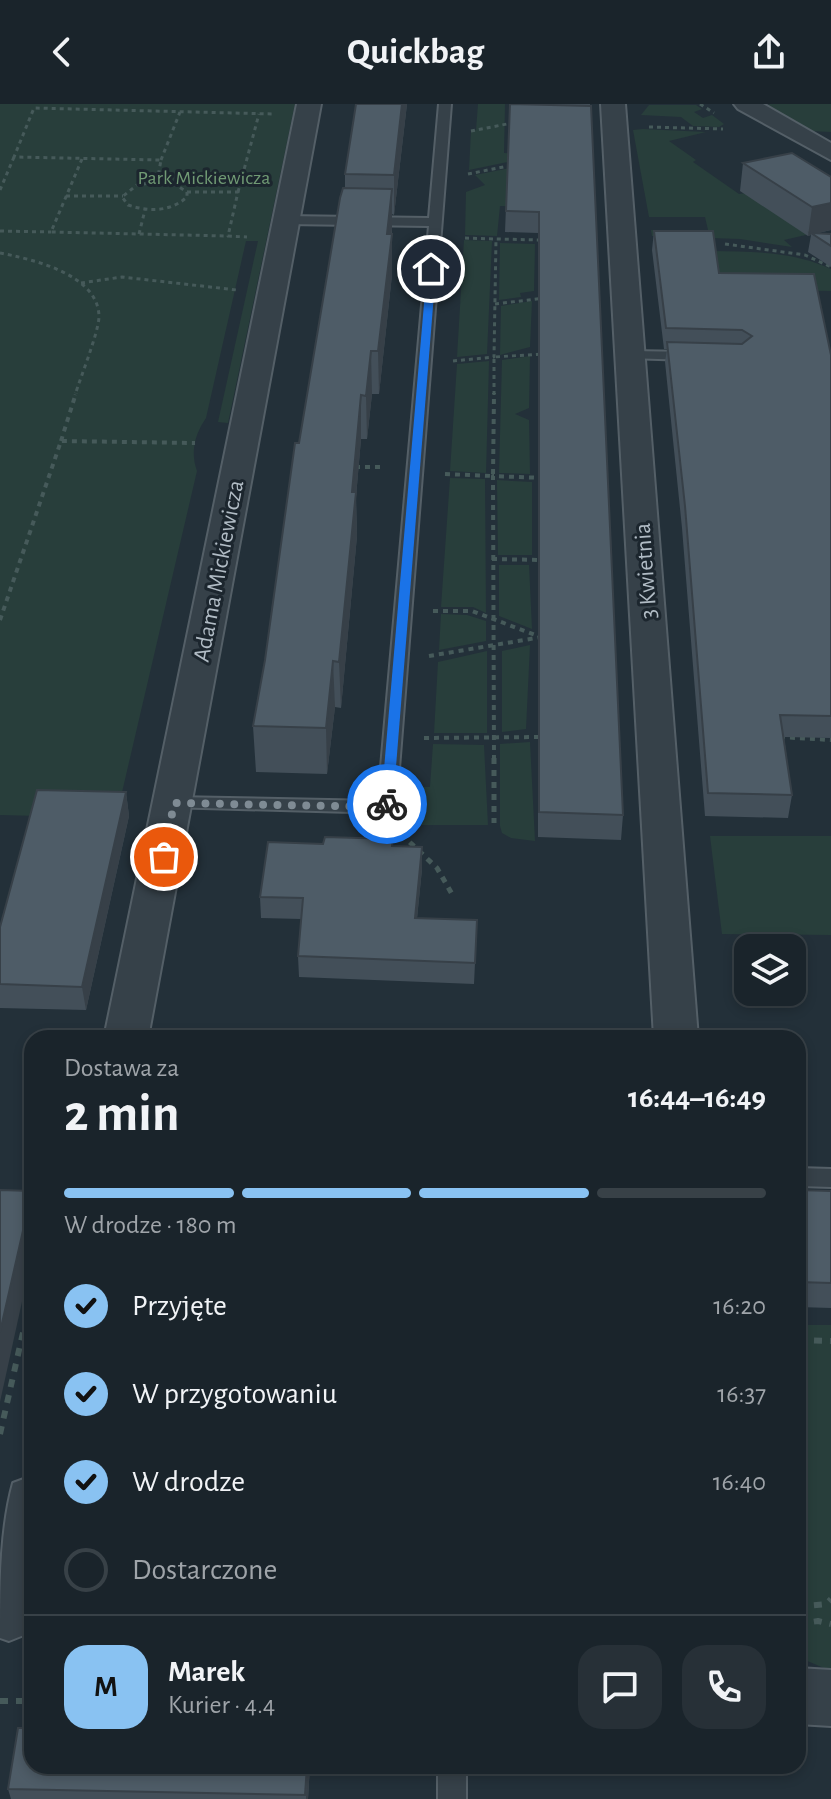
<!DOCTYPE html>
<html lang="pl">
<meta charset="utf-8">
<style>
body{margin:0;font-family:"Alegreya Sans",sans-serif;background:#273037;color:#f1f3f6;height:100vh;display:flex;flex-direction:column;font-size:30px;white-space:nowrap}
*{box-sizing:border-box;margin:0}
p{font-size:26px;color:#9fa4a9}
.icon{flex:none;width:44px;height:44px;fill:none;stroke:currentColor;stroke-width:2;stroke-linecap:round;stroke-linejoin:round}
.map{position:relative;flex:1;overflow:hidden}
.panel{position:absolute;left:24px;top:926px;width:782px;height:744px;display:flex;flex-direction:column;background:#1a242b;border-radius:24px;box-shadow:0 4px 12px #0003,0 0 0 2px #384147}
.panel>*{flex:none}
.fabs{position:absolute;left:734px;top:830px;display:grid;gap:16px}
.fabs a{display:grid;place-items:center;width:72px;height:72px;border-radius:16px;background:#1a242b;box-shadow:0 4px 12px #0003,0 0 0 2px #384147;font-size:40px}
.pin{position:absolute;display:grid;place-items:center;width:68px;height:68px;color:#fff;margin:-34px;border:4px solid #fff;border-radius:50%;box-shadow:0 2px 8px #0007}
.courier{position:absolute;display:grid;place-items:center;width:80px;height:80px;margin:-40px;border:6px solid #1a73e8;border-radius:50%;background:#fff;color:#222;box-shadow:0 2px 10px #0007}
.head em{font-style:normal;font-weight:600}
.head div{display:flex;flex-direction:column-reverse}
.head{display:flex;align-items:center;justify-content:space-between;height:136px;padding:0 40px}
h1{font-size:52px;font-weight:600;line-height:60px}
.bar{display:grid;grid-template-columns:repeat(4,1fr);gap:12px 8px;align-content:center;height:96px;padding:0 40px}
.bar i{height:10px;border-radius:6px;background:#384147}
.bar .selected{background:#89c2f2}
.bar p{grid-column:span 4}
.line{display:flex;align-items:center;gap:20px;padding:0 40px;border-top:2px solid #384147}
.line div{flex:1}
.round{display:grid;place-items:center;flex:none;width:84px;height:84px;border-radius:24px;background:#273037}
ol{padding:0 40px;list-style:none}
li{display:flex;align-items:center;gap:24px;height:88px}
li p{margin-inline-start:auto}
li .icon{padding:8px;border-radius:50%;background:#89c2f2;color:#111;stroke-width:4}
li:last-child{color:#9fa4a9}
li i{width:44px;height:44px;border:4px solid #384147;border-radius:50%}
header{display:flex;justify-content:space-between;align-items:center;height:104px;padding:0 40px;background:#1a242b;font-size:36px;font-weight:600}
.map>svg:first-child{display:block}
.green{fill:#283e3b}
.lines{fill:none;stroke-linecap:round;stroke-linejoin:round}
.service-casing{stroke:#545f67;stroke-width:4}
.minor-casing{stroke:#545f67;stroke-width:4}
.path-far3{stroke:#465a5a;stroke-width:3;stroke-dasharray:4 4;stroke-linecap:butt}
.path-far2{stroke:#465a5a;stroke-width:4;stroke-dasharray:5 5;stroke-linecap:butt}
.path-far1{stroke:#465a5a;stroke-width:5;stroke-dasharray:6 6;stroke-linecap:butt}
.path{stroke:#465a5a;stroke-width:6;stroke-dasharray:8 8;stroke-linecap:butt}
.service{fill:#364149;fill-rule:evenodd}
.minor{fill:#364149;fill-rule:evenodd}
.wall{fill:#434f59}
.shaded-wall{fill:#374048}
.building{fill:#4e5c67;stroke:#374048;stroke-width:2}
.route{fill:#1a73e8}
.done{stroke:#7f8b94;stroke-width:8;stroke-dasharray:0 14.4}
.labels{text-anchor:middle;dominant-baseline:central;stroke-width:6;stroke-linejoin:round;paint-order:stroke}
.far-park-label{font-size:20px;fill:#709a74;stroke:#1c262e}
.street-label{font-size:24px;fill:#b1bcc5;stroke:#1c262e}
</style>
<header><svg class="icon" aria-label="back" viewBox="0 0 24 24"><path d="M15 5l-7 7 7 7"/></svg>Quickbag<svg class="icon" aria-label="share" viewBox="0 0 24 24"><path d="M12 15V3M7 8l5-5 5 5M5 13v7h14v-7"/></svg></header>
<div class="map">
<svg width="831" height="1695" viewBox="0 0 831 1695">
<rect width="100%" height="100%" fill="#233039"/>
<g class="green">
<path d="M0,0H295L228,319L218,318L258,137H246L206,314C195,330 190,348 197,367L116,714L0,711Z"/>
<path d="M478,0H505L504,49L547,50L469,66L471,27L476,26Z"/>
<path d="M770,0H831V28L810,27L772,7L768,1Z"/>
<path d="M649,1H696L702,5L694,8L703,14L712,11L724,20L719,23L693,22L681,13L641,11Z"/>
<path d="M643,25L706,28L669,37L696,56L693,58L739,90L747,89L810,130L784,136L792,143L740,135L652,132L651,126H708L705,113H649L633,26Z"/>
<path d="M550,56L592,104L500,102L497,132L465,131L466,88L485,81L475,71Z"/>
<path d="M464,136L492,137L487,250L457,253Z"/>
<path d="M500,139L535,140L534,187L520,189L521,193L499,196Z"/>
<path d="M711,147C753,148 792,147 831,165V187L717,185Z"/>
<path d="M532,197L530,243L500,251L501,202Z"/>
<path d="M530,252L529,304L515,310L529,316L530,370L499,369L502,256Z"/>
<path d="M489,257L486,369L450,367L457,260Z"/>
<path d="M450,374L485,375L486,509L473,503H441Z"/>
<path d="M497,376L532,378V451H498Z"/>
<path d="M499,461H529L532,525L499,512Z"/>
<path d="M441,510L467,511L486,517V537L439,546Z"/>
<path d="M530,541L526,625L502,628V547Z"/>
<path d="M487,547V629H434L438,558Z"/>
<path d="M530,638L535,737L511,734L502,729L500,722V640Z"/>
<path d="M433,640L484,641L488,721H400L408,714L409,683H430Z"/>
<path d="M710,732H831V831L722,830Z"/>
<path d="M798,1221H831V1567L798,1553Z"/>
</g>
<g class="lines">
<g class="service-casing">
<g id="service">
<path d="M439,0H451L396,703L387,709L167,703L165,699L167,695L174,693L378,697L429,122L285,120L279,116L285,112L429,114Z"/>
<path d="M631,247L691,248L698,252L691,256L626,254V248Z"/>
<path d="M798,1064L831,1065V1083L798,1082Z"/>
<rect x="438" y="1662" width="28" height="33"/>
</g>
</g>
<g class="minor-casing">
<g id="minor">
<path d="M297,0H321L148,934H104Z"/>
<path d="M601,0H625L698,934H654Z"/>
<path d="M734,0H763L831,39V56L738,5Z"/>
<path d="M32,1372V1522L29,1529L9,1537L0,1534C0,1483 0,1426 13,1379Z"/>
<path d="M798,1564L831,1566V1622L798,1620Z"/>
</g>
</g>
<g class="path-far3">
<path d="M700,0L714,9"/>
<path d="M649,23L723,25"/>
<path d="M471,27L512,19"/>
<path d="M82,55L51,128L228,132"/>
<path d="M161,56L180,8"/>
<path d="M468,70L513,61"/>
<path d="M157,78L161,56L14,53L34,4L273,10"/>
<path d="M157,78L176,81L187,88V93C170,108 149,108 128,101L122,93L137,81Z"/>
<path d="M0,86L14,53"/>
<path d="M187,88H238L228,132L247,133"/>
<path d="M238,88L259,10"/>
<path d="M66,92H123"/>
<path d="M0,127L51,128"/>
<path d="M139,130L145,106"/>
<path d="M465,134L496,135"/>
<path d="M725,140L805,151L831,163"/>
<path d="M0,149C31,155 99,170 99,213C98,230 81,272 75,291"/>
<path d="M81,179L122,173L237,186"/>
<path d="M495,200L545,194"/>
<path d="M453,257L494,253L496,135L542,136"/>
<path d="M494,291V253L542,250"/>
</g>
<g class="path-far2">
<path d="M61,337L76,289"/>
<path d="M355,363H385"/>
<path d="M445,370L493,372L494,289"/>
<path d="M492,455L543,456"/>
<path d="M433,507H472L538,532"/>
<path d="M0,516L61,337L195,339"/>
<path d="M429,552L542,533"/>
<path d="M780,633L831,636"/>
<path d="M424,634L542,633"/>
<path d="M494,656L493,372L544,374"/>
</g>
<g class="path-far1">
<path d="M494,654V719"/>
<path d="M401,730L437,764L452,790"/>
</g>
<g class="path">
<path d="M798,1236L831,1237"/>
<path d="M0,1330L32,1189"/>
<path d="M798,1503L826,1500L831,1495"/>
<path d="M798,1520L818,1517L831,1520"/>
<path d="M0,1597H32"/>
</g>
<use href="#service" class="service"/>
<use href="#minor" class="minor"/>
</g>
<g class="wall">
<path d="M356,0H407L394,111L392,110V171L379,290H372L367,335H361L356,393L357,432L341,604L335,603L327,670L256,668L253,622L265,556L299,339L345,84V70Z"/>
<path d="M510,0H590L623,711L621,736L538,733V129L505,128Z"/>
<path d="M743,59L831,73V126L818,129L831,130V163L808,148L811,131L808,132L740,87Z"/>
<path d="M654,127L719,169L831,251V634L784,633L792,691L788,714L705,712L682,424L665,258L667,245H664L652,146Z"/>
<path d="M126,688L129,712L86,906L0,904V823Z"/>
<path d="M393,735V742L422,743V765L417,814L477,816L474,880L299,873L298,852L301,815L261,814L260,793L323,740Z"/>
<path d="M798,1086L831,1087V1204L798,1203Z"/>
<path d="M32,1662H310L308,1695H11L8,1685Z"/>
</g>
<g class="shaded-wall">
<path d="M402,0H407L394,111V71Z"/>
<path d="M392,85V124L390,150L392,130V171L379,290L378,247L387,130Z"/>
<path d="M831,99V126L813,130L811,129V131L808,132L812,103Z"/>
<path d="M371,247L372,290L367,335L366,292Z"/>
<path d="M361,291V335L356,393L357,432L341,604L339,558L352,388Z"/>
<path d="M333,557L335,603L327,670L326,624Z"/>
<path d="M126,688L129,712L86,906L82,883Z"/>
<path d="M422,743V765L415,835V814Z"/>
<path d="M32,1087V1152L0,1298V1228Z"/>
<path d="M307,1662H310L308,1695H306Z"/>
</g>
<g class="building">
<path d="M356,0H402L394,71L345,70Z"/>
<path d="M510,0L591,2L623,711L539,708V108L506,107Z"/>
<path d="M792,49L831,73V99L812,103L743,59Z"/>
<path d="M343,84L392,85L387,130H392L378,247H371L366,292L361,291L352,388H356L339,558L333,557L326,624L253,622L265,556L295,339H299L340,94Z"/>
<path d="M654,127H713L719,169L814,170L831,251V612L780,611L792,691L708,689L685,402L667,238L742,240L752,232L742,226L666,224Z"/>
<path d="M811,129L831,130V142Z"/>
<path d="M37,686L126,688L82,883L0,880V823Z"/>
<path d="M325,733L393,735L392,742L422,743L415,814L477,816L475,859L298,852L303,794L260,793L268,738L323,740Z"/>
<path d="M0,1086L32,1087L0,1228Z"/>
<path d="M798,1086L831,1087V1179L798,1178Z"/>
<path d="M18,1624H32V1662H307L305,1691L8,1685Z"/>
</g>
<path class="route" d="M431,163L436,165L393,700L387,703L381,700L427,165Z"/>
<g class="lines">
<path class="done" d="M164,753L174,699L387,703V700"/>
</g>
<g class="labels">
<g class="far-park-label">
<text x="204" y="74">Park Mickiewicza</text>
</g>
<g class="street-label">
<text transform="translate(219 467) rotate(-79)">Adama Mickiewicza</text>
<text transform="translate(646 467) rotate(-94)">3 Kwietnia</text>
</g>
</g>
</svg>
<div class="fabs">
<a><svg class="icon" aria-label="layers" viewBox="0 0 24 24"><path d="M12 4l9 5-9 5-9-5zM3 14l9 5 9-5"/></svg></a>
</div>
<div class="pin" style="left:164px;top:753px;background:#ea580c"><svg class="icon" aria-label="bag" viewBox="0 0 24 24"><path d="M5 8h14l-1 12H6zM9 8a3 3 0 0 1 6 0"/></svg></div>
<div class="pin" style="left:431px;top:165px;background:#1f2937"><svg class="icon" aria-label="home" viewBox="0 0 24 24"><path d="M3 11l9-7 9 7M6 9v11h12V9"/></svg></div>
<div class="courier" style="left:387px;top:700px"><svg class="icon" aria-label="bike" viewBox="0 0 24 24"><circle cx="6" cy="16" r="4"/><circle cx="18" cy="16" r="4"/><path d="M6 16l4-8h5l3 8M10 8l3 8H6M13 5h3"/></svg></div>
<section class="panel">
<div class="head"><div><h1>2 min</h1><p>Dostawa za</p></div><em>16:44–16:49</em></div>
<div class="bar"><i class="selected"></i><i class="selected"></i><i class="selected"></i><i></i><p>W drodze · 180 m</p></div>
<ol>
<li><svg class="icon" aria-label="check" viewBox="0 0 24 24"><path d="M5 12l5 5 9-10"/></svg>Przyjęte<p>16:20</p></li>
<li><svg class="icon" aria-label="check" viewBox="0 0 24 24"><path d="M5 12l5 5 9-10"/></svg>W przygotowaniu<p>16:37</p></li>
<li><svg class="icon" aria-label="check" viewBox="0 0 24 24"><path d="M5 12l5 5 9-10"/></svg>W drodze<p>16:40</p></li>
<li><i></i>Dostarczone</li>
</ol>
<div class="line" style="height:144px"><b class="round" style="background:#89c2f2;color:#111">M</b><div><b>Marek</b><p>Kurier · 4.4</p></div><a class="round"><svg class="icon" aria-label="chat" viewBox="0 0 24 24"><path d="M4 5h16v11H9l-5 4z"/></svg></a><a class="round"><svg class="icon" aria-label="phone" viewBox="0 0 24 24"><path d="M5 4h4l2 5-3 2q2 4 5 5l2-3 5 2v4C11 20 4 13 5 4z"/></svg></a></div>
</section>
</div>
